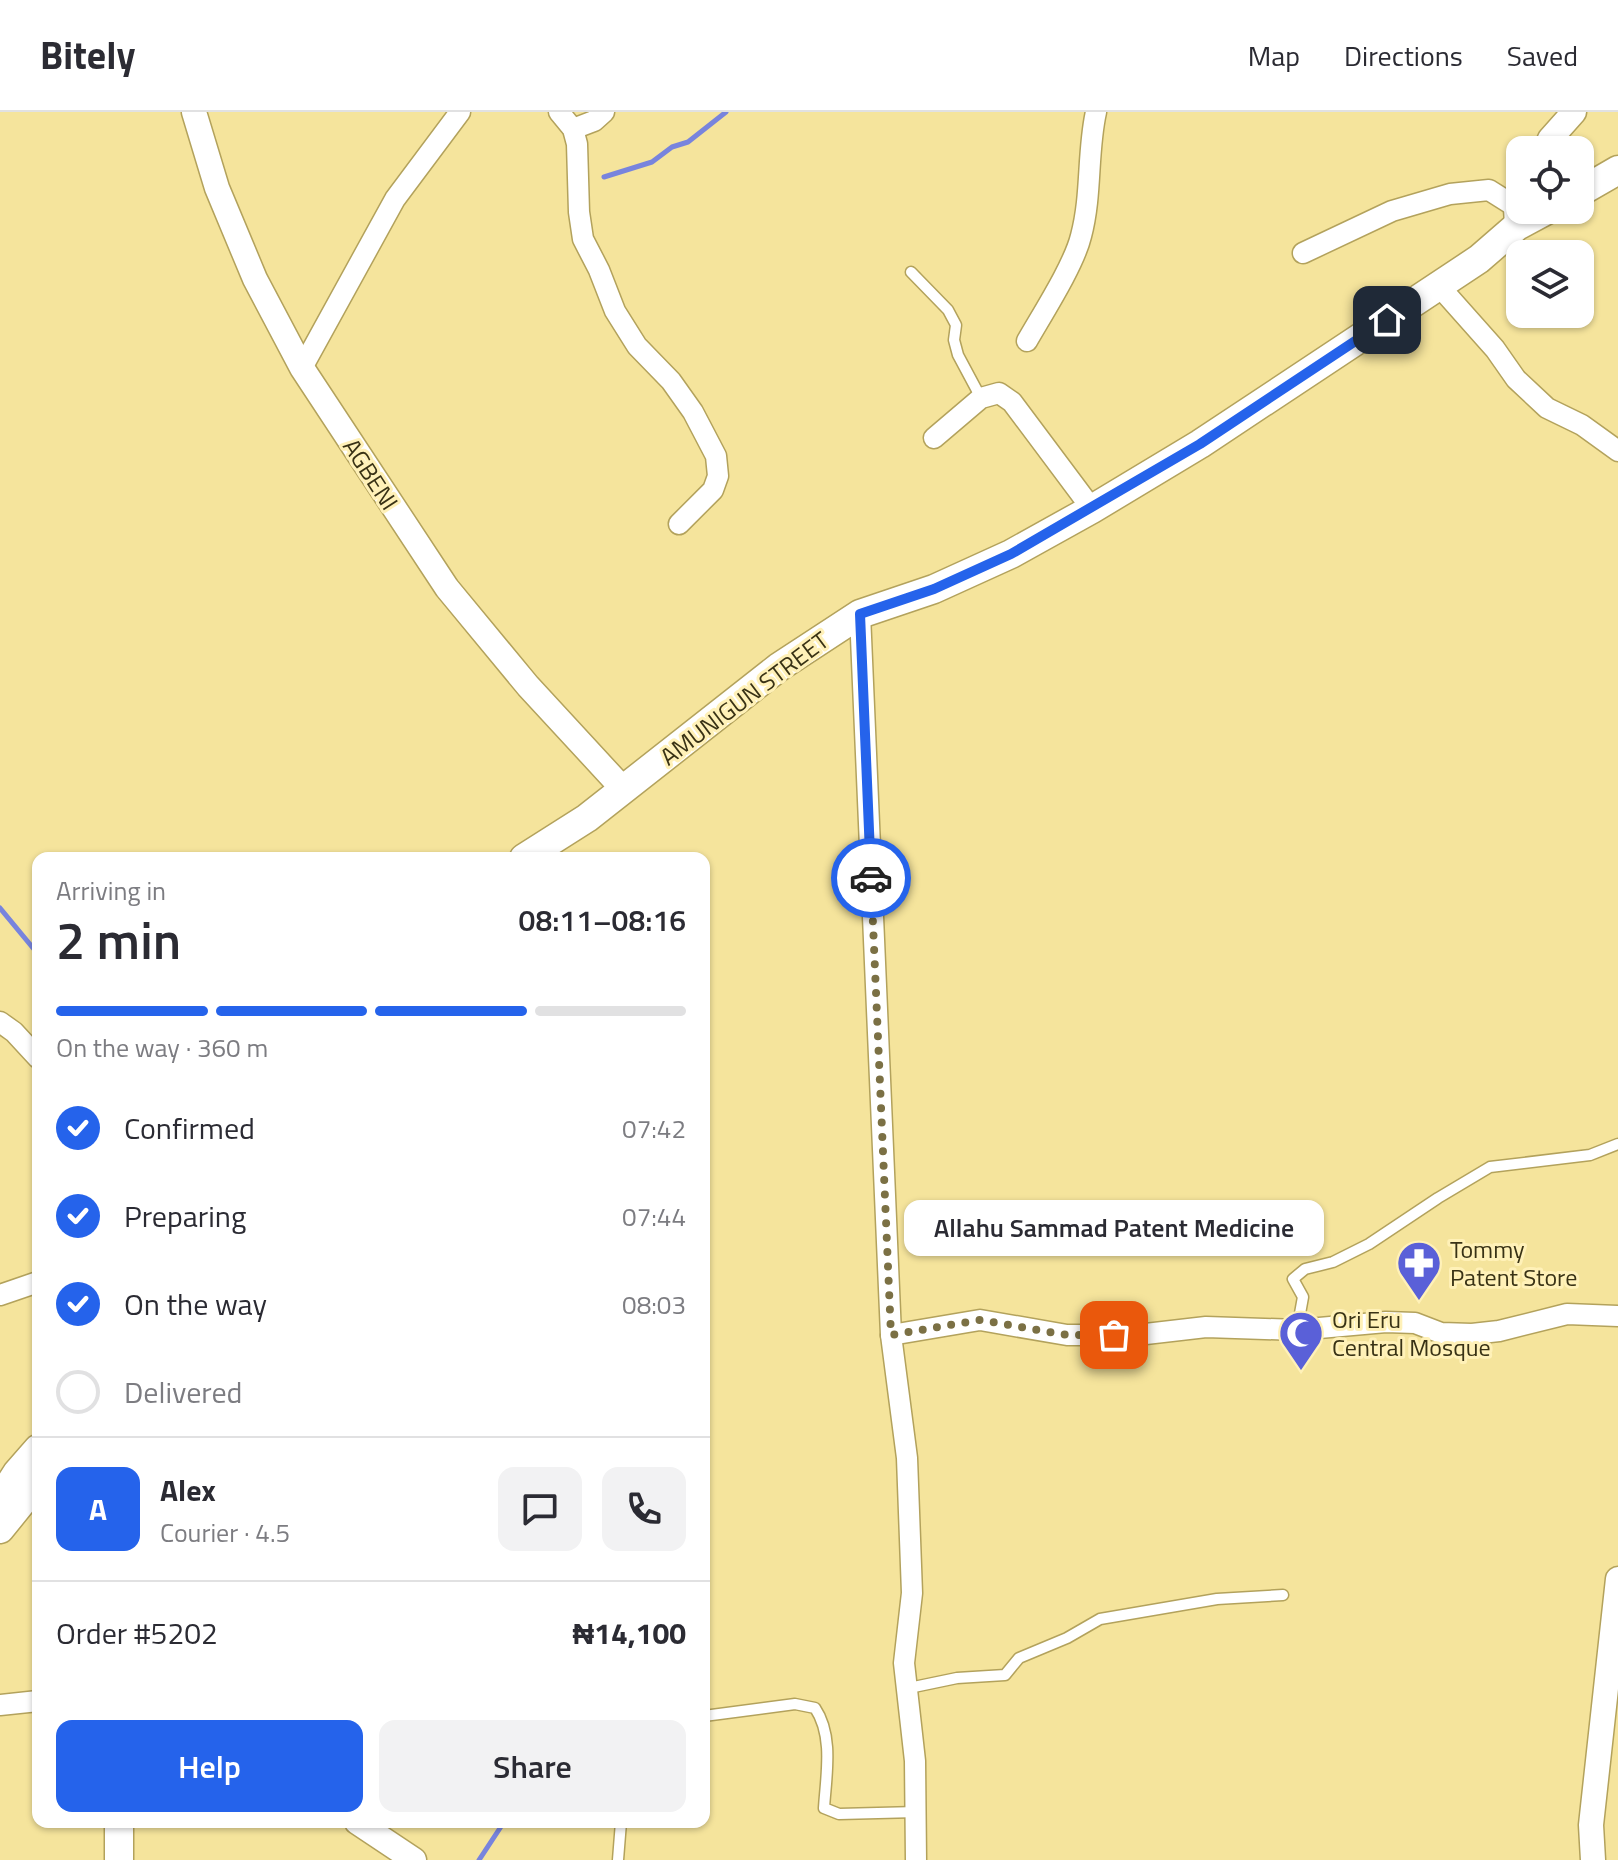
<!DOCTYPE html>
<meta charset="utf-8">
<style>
body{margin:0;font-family:"Titillium Web",sans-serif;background:#f2f2f3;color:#2b2b33;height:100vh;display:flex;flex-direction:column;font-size:30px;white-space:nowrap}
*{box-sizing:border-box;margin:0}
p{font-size:26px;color:#7c7c81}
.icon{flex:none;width:44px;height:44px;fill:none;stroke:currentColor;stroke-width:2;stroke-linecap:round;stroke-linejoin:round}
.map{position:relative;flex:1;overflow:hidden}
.side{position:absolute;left:32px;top:740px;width:678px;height:976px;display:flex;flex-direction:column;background:#fff;border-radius:16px;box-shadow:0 2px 6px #0004}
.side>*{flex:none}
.controls{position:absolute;left:1506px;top:24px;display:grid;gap:16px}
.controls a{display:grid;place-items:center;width:88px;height:88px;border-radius:16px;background:#fff;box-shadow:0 2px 6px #0004;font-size:40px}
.pin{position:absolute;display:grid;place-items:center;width:68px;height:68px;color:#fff;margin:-34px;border-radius:16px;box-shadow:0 4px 12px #0006}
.courier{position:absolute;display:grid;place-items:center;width:80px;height:80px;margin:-40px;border:6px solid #2563eb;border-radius:50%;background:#fff;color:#222;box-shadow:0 2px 10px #0007}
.bubble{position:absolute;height:56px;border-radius:16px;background:#fff;box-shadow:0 2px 6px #0004;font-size:26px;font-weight:600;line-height:56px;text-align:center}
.overview em{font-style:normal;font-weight:600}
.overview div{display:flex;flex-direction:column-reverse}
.overview{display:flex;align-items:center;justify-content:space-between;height:136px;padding:0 24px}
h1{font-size:52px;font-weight:600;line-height:60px}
.bar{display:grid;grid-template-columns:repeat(4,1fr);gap:12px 8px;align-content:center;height:96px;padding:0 24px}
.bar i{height:10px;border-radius:6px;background:#e1e1e2}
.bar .on{background:#2563eb}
.bar p{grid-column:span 4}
.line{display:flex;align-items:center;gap:20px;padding:0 24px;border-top:2px solid #e1e1e2}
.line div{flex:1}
.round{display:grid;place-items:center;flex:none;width:84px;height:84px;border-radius:16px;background:#f2f2f3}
ol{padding:0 24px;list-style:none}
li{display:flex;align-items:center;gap:24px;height:88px}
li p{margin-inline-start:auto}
li .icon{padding:8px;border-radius:50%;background:#2563eb;color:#fff;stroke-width:4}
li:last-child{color:#7c7c81}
li i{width:44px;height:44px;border:4px solid #e1e1e2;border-radius:50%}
.button{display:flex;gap:16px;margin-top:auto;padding:16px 24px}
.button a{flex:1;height:92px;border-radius:16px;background:#2563eb;color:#fff;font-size:32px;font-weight:600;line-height:92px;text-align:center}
.button a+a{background:#f2f2f3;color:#2b2b33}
header{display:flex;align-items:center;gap:48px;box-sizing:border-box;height:112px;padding:0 40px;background:#fff;border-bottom:2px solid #e1e1e2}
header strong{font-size:38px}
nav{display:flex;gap:44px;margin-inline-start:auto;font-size:28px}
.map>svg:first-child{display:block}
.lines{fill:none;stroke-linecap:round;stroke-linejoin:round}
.stream{stroke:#7884dd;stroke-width:5}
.service-casing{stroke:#b3a25c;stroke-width:13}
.minor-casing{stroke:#b3a25c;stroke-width:23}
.tertiary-casing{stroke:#b3a25c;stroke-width:27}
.secondary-casing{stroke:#b3a25c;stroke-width:31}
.service{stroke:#fff;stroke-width:10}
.minor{stroke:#fff;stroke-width:20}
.tertiary{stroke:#fff;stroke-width:24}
.secondary{stroke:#fff;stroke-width:28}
.done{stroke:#7b7044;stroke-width:8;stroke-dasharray:0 14.4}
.route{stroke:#2563eb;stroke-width:10}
.labels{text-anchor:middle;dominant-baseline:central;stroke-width:6;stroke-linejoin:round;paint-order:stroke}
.street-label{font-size:24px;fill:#393215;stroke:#fff1b8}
.poi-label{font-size:24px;fill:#393215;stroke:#fff1b8;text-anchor:start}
</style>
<header>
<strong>Bitely</strong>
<nav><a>Map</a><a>Directions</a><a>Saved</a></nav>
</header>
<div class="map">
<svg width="1618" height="1748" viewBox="0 0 1618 1748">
<rect width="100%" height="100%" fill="#f5e49c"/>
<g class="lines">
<g class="stream">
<path d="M604,65L652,50L672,35L688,30L726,0"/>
<path d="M0,796L38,842"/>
<path d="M479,1748L504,1710"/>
</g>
<g class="service-casing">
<g id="service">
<path d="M911,160L948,198L956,213L954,228L958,243L981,286"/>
<path d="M1297,1218L1303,1185L1293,1167L1305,1157L1333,1150L1369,1132L1438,1086L1490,1055L1590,1043L1618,1032"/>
<path d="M909,1576L957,1566L1005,1563L1019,1546L1067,1526L1100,1507L1217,1487L1283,1483"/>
<path d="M704,1604L795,1592L815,1596C834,1624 826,1664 824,1696L839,1702L917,1700"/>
<path d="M618,1748L621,1710"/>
</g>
</g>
<g class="minor-casing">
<g id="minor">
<path d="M559,0L573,17L577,32L579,100L583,127L599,158L615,199L637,234L671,269L693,300L716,344L718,364L713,378L679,412"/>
<path d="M573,17L594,9L604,0"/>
<path d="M1303,141L1392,99L1450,82L1489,78L1516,95"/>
<path d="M1439,174L1495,237L1516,267L1547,296L1582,313L1618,339"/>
<path d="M1027,229C1043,201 1074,153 1081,124C1092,83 1087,40 1096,0"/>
<path d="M302,256L395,87L460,0"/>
<path d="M934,326L981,286L999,281L1012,290L1092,397"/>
<path d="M860,502L891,1223L907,1346L912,1481L904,1551L915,1649L916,1748"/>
<path d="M0,910L14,920L38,946"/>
<path d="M0,1183L38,1170"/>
<path d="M891,1223L980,1208L1067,1223H1137L1206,1215L1297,1218L1386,1210L1415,1211L1441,1221L1472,1222L1499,1219L1567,1202L1618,1204"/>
<path d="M0,1593L38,1589"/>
</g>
</g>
<g class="tertiary-casing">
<g id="tertiary">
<path d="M194,0L217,76L255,167L302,256L447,476L528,574L624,678"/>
<path d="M1545,38L1550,27L1574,0"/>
<path d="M1517,114L1516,95L1520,80"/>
<path d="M357,1710L414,1748"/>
<path d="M1593,1748L1591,1713L1618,1467"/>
</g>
</g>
<g class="secondary-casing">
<g id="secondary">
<path d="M1580,80L1618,58"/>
<path d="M524,746L587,706L779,555L860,502L934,477L1011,442L1092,397L1200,332L1479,147L1517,114L1547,98"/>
<path d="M0,1387L17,1361L38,1337"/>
<path d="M0,1417L38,1370"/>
<path d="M119,1710V1748"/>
</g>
</g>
<use href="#service" class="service"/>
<use href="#minor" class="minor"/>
<use href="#tertiary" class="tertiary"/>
<use href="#secondary" class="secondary"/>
</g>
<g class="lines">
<path class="done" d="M871,766L891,1223L980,1208L1067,1223H1114"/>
<path class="route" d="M871,766L860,502L934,477L1011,442L1200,332L1387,208"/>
</g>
<defs>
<g id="pharmacy-pin" transform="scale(2.3)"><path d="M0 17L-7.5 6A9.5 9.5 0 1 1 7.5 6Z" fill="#5a60d8" stroke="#fff1b8"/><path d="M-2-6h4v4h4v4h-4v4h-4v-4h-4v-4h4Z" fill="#fff"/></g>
<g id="mosque-pin" transform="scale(2.3)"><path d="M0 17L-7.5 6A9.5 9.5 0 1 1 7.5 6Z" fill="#5a60d8" stroke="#fff1b8"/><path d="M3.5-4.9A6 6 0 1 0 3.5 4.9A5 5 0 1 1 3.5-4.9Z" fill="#fff"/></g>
</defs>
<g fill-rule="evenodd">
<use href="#pharmacy-pin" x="1419" y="1151"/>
<use href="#mosque-pin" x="1301" y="1221"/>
</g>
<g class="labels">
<g class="street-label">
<text transform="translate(371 362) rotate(57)">AGBENI</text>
<text transform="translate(744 586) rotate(-37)">AMUNIGUN STREET</text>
</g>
<g class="poi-label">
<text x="1450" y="1137">Tommy<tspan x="1450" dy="28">Patent Store</tspan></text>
<text x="1332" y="1207">Ori Eru<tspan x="1332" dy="28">Central Mosque</tspan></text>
</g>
</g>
</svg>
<div class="controls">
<a><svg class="icon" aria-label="locate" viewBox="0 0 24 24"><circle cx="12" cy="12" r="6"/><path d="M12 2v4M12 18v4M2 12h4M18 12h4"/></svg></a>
<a><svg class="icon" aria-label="layers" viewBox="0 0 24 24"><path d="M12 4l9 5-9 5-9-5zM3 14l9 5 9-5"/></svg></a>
</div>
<div class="pin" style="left:1114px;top:1223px;background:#ea580c"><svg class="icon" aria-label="bag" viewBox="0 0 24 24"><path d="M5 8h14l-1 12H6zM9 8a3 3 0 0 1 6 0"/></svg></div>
<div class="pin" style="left:1387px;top:208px;background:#1f2937"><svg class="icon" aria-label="home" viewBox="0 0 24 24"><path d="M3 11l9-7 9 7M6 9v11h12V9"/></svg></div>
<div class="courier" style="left:871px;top:766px"><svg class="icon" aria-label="car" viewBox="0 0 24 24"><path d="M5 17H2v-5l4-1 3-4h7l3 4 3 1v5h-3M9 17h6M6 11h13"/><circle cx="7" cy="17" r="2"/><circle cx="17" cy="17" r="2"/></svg></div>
<div class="bubble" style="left:904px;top:1088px;width:420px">Allahu Sammad Patent Medicine</div>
<section class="side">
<div class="overview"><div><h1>2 min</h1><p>Arriving in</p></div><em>08:11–08:16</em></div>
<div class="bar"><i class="on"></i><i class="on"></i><i class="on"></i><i></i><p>On the way · 360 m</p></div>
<ol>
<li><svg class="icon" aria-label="check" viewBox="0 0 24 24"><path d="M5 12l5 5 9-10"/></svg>Confirmed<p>07:42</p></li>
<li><svg class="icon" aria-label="check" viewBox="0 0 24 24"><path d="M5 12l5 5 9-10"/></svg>Preparing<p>07:44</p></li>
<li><svg class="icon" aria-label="check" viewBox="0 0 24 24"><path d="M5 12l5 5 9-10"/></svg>On the way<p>08:03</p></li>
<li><i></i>Delivered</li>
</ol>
<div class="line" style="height:144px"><b class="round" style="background:#2563eb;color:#fff">A</b><div><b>Alex</b><p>Courier · 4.5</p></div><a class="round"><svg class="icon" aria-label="chat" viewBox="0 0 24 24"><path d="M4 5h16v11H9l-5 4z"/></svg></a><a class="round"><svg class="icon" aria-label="phone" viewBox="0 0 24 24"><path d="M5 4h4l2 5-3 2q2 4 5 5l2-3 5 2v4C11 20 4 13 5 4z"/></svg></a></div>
<div class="line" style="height:104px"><div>Order #5202</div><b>₦14,100</b></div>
<div class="button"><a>Help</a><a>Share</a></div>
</section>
</div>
